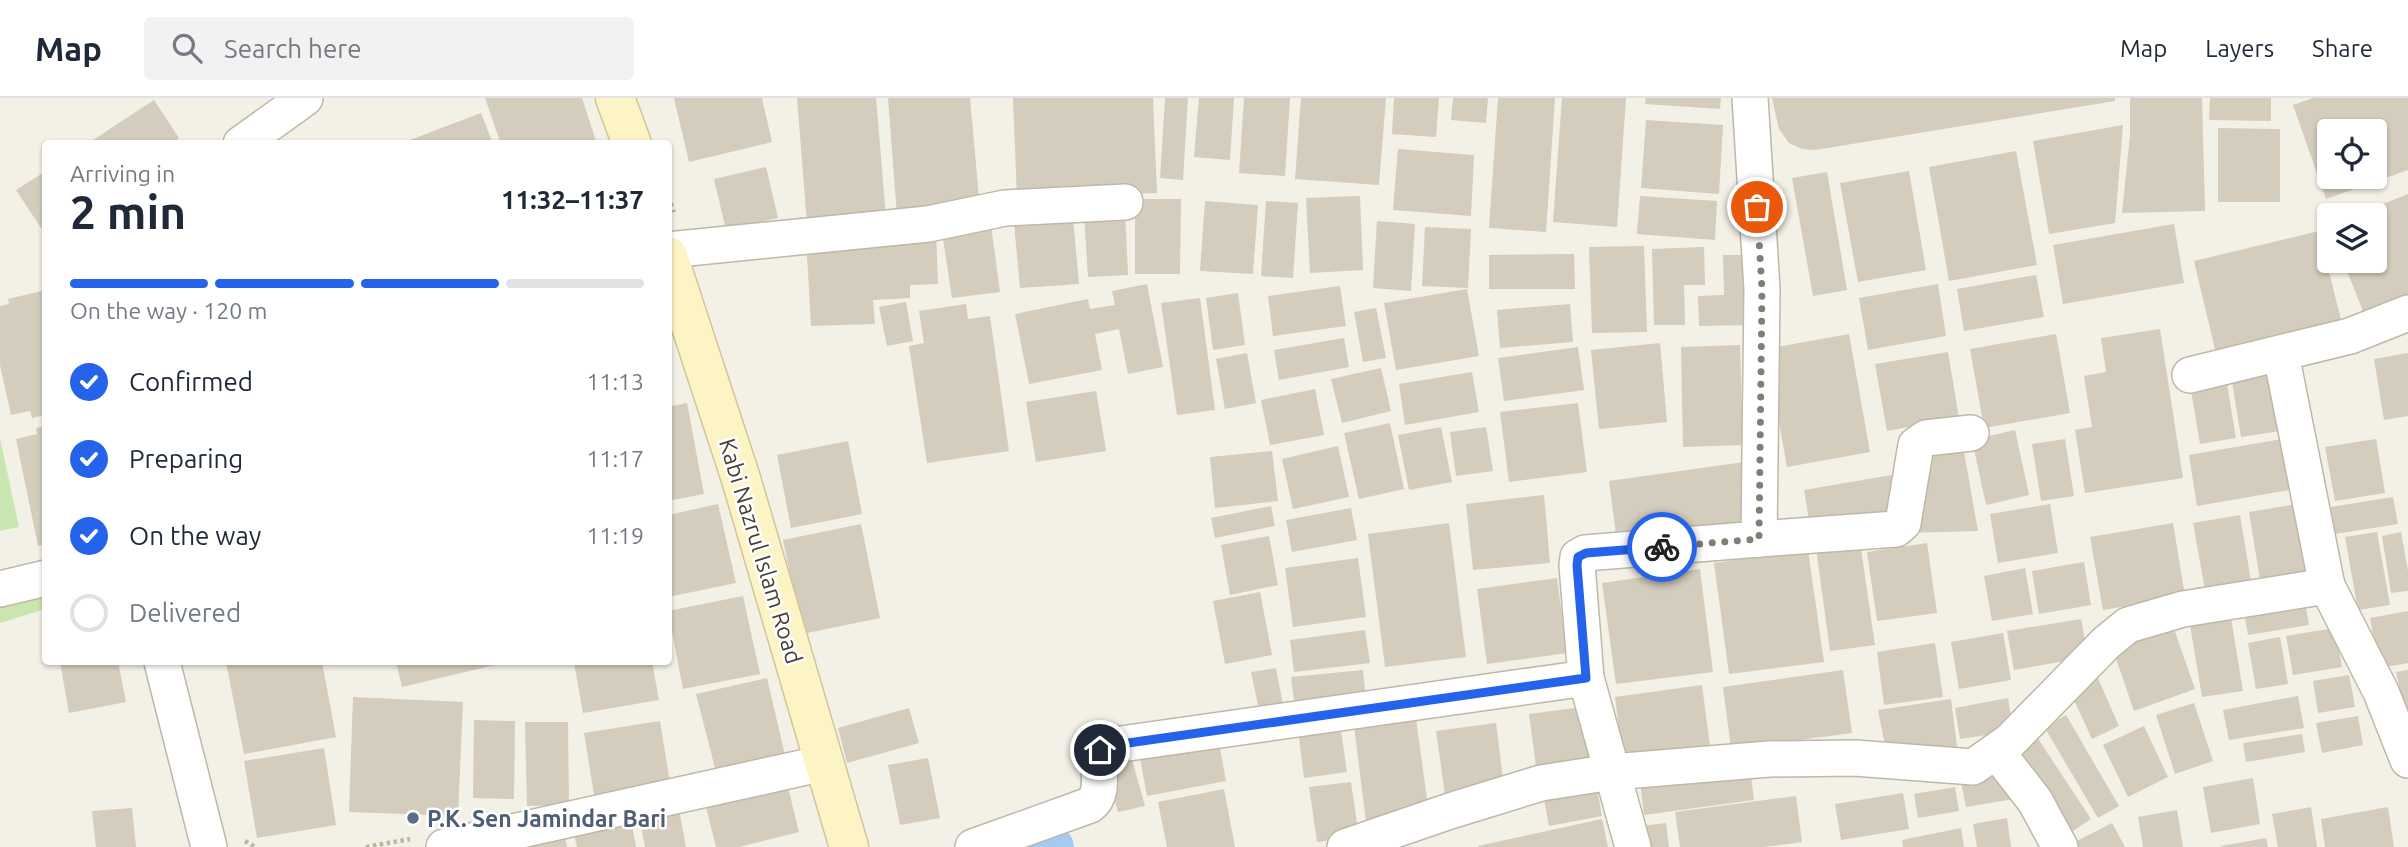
<!DOCTYPE html>
<meta charset="utf-8">
<style>
body{margin:0;font-family:Ubuntu,sans-serif;background:#f2f2f3;color:#1f2937;height:100vh;display:flex;flex-direction:column;font-size:26px;white-space:nowrap}
*{box-sizing:border-box;margin:0}
p{font-size:23px;color:#747a83}
.icon{flex:none;width:38px;height:38px;fill:none;stroke:currentColor;stroke-width:2;stroke-linecap:round;stroke-linejoin:round}
.map{position:relative;flex:1;overflow:hidden}
.panel{position:absolute;left:42px;top:42px;width:630px;height:525px;display:flex;flex-direction:column;background:#fff;border-radius:7px;box-shadow:0 2px 5px #0004}
.panel>*{flex:none}
.fabs{position:absolute;left:2317px;top:21px;display:grid;gap:14px}
.fabs a{display:grid;place-items:center;width:70px;height:70px;border-radius:7px;background:#fff;box-shadow:0 2px 5px #0004;font-size:35px}
.pin{position:absolute;display:grid;place-items:center;width:60px;height:60px;color:#fff;margin:-30px;border:4px solid #fff;border-radius:50%;box-shadow:0 2px 7px #0007}
.courier{position:absolute;display:grid;place-items:center;width:70px;height:70px;margin:-35px;border:5px solid #2563eb;border-radius:50%;background:#fff;color:#222;box-shadow:0 2px 9px #0007}
.overview em{font-style:normal;font-weight:600}
.overview div{display:flex;flex-direction:column-reverse}
.overview{display:flex;align-items:center;justify-content:space-between;height:119px;padding:0 28px}
h1{font-size:46px;font-weight:600;line-height:52px}
.bar{display:grid;grid-template-columns:repeat(4,1fr);gap:10px 7px;align-content:center;height:84px;padding:0 28px}
.bar i{height:9px;border-radius:5px;background:#e0e1e3}
.bar .on{background:#2563eb}
.bar p{grid-column:span 4}
ol{padding:0 28px;list-style:none}
li{display:flex;align-items:center;gap:21px;height:77px}
li p{margin-inline-start:auto}
li .icon{padding:7px;border-radius:50%;background:#2563eb;color:#fff;stroke-width:4}
li:last-child{color:#747a83}
li i{width:38px;height:38px;border:4px solid #e0e1e3;border-radius:50%}
header{display:flex;align-items:center;gap:42px;box-sizing:border-box;height:98px;padding:0 35px;background:#fff;border-bottom:2px solid #e0e1e3}
header strong{font-size:33px}
nav{display:flex;gap:38px;margin-inline-start:auto;font-size:24px}
.search{width:490px;height:63px;background:#f2f2f3;display:flex;align-items:center;gap:18px;box-sizing:border-box;padding:0 24px;border-radius:7px;color:#747a83;font-size:26px}
.map>svg:first-child{display:block}
.green{fill:#cae6b0}
.lines{fill:none;stroke-linecap:round;stroke-linejoin:round}
.canal{stroke:#a4caee;stroke-width:40}
.building{fill:#d4ccbc;fill-rule:evenodd}
.minor-casing{stroke:#beb8a9;stroke-width:38}
.secondary-casing{stroke:#d2c697;stroke-width:41}
.path{stroke:#bfb59b;stroke-width:4.5;stroke-dasharray:3.5 3.5;stroke-linecap:butt}
.minor{stroke:#fff;stroke-width:35}
.secondary{stroke:#fdf4c6;stroke-width:38}
.done{stroke:#827e74;stroke-width:7;stroke-dasharray:0 12.6}
.route{stroke:#2563eb;stroke-width:9}
.service-dot{fill:#5c6f8a;stroke:#fff;stroke-width:2.5}
.labels{text-anchor:middle;dominant-baseline:central;stroke-width:5;stroke-linejoin:round;paint-order:stroke}
.street-label{font-size:23px;fill:#454036;stroke:#fff}
.service-label{font-size:23px;font-weight:bold;fill:#4e5e75;stroke:#fff;text-anchor:start}
</style>
<header>
<strong>Map</strong>
<div class="search"><svg class="icon" aria-label="search" viewBox="0 0 24 24"><circle cx="10" cy="10" r="6"/><path d="M15 15l6 6"/></svg>Search here</div>
<nav><a>Map</a><a>Layers</a><a>Share</a></nav>
</header>
<div class="map">
<svg width="2408" height="749" viewBox="0 0 2408 749">
<rect width="100%" height="100%" fill="#f3f0e6"/>
<g class="green">
<path d="M0,340L19,429L0,433Z"/>
<path d="M45,465V511L0,525V475Z"/>
</g>
<g class="lines">
<path class="canal" d="M1034,749L1047,746L1054,749"/>
</g>
<g class="building">
<path d="M485,0H582L597,46H501Z"/>
<path d="M674,0H762L772,44L689,64Z"/>
<path d="M797,0H876L886,119L807,125Z"/>
<path d="M888,0H970L980,111L897,118Z"/>
<path d="M1013,0H1153L1157,95L1017,100Z"/>
<path d="M1165,0H1188L1183,82L1160,80Z"/>
<path d="M1199,0H1234L1230,62L1194,59Z"/>
<path d="M1244,0H1290L1285,78L1239,75Z"/>
<path d="M1301,0H1386L1379,87L1295,81Z"/>
<path d="M1394,0H1439L1436,39L1392,36Z"/>
<path d="M1453,0H1488L1486,25L1451,22Z"/>
<path d="M1498,0H1555L1546,134L1489,130Z"/>
<path d="M1562,0H1626L1617,129L1553,124Z"/>
<path d="M1646,0H1721L1720,11L1645,6Z"/>
<path d="M1772,0H2115V3L1815,52L1802,51L1789,45L1779,31Z"/>
<path d="M2130,0H2202L2205,113L2122,115L2130,37Z"/>
<path d="M2210,0H2271V23L2209,22Z"/>
<path d="M2313,0H2408V72L2326,101L2293,7ZM2329,33H2375V79H2329Z"/>
<path d="M154,2L179,40L171,46H87Z"/>
<path d="M481,15L493,46H402V45Z"/>
<path d="M1646,22L1723,27L1719,96L1641,90Z"/>
<path d="M2123,27L2115,125L2049,136L2033,43Z"/>
<path d="M2218,30L2280,31V104H2218Z"/>
<path d="M1398,51L1474,57L1471,118L1393,112Z"/>
<path d="M2016,53L2037,167L1949,183L1929,69Z"/>
<path d="M766,69L778,120L726,132L714,81Z"/>
<path d="M46,73V127L41,130L16,92Z"/>
<path d="M1909,73L1926,172L1858,184L1840,85Z"/>
<path d="M1827,74L1847,192L1813,198L1792,80Z"/>
<path d="M2408,96V206L2367,223L2343,163H2375V117H2356Z"/>
<path d="M1360,98L1363,172L1310,175L1306,100Z"/>
<path d="M1640,98L1717,103L1715,142L1637,136Z"/>
<path d="M1135,101H1181L1180,176H1135Z"/>
<path d="M1205,103L1258,107L1253,176L1200,173Z"/>
<path d="M1266,103L1298,105L1293,180L1261,178Z"/>
<path d="M1072,110L1079,186L1020,190L1013,114Z"/>
<path d="M1125,113L1128,177L1088,179L1084,116Z"/>
<path d="M990,120L1000,194L952,200L941,127Z"/>
<path d="M1377,123L1415,126L1411,193L1373,190Z"/>
<path d="M2174,126L2184,185L2063,206L2053,147Z"/>
<path d="M1425,129L1471,131L1468,190L1422,188Z"/>
<path d="M2319,133L2343,230L2217,260L2194,163Z"/>
<path d="M936,134L938,186L910,187V200L873,202L875,226L811,228L806,140Z"/>
<path d="M1644,148L1647,234L1592,235L1589,149Z"/>
<path d="M1704,149L1705,187H1684L1685,227H1654L1652,151Z"/>
<path d="M1574,156L1575,191H1489V157Z"/>
<path d="M1723,157H1751L1753,227L1699,228L1698,198L1724,197Z"/>
<path d="M2036,177L2044,219L1964,233L1957,191Z"/>
<path d="M1147,186L1163,269L1128,276L1119,231L1095,236L1102,272L1029,286L1015,216L1088,201L1090,211L1115,207L1112,193Z"/>
<path d="M1938,186L1946,238L1868,252L1859,200Z"/>
<path d="M1340,188L1346,228L1273,238L1268,198Z"/>
<path d="M1467,191L1479,258L1396,272L1384,205Z"/>
<path d="M46,192V317L32,320L30,313L11,317L0,267V208L9,206L8,201Z"/>
<path d="M1238,195L1245,247L1213,252L1206,200Z"/>
<path d="M1200,200L1215,312L1177,317L1161,205Z"/>
<path d="M906,204L913,243L887,248L879,209Z"/>
<path d="M966,206L968,221L990,218L1009,353L927,365L909,248L924,245L919,213Z"/>
<path d="M1570,206L1573,244L1500,250L1497,212Z"/>
<path d="M1376,210L1386,260L1363,264L1354,214Z"/>
<path d="M2160,231L2183,380L2085,395L2075,332L2092,329L2084,278L2106,274L2101,240Z"/>
<path d="M1849,236L1870,354L1787,369L1766,251Z"/>
<path d="M2056,236L2070,315L1984,330L1970,251Z"/>
<path d="M1344,240L1349,269L1279,282L1274,252Z"/>
<path d="M1660,245L1667,324L1599,331L1591,252Z"/>
<path d="M1740,247L1743,347L1683,349L1681,249Z"/>
<path d="M1578,249L1584,292L1504,303L1498,260Z"/>
<path d="M1948,254L1959,320L1887,333L1875,266Z"/>
<path d="M1247,255L1256,305L1225,311L1216,261Z"/>
<path d="M2408,255V318L2384,322L2374,261Z"/>
<path d="M1381,270L1391,313L1342,325L1331,281Z"/>
<path d="M2269,272L2280,333L2241,339L2231,278Z"/>
<path d="M1472,274L1479,314L1405,327L1399,286Z"/>
<path d="M2226,280L2236,340L2200,346L2190,287Z"/>
<path d="M1315,291L1324,337L1270,347L1261,302Z"/>
<path d="M1096,293L1106,353L1036,364L1026,304Z"/>
<path d="M687,305L704,396L668,403V309Z"/>
<path d="M1578,305L1587,374L1509,384L1500,314Z"/>
<path d="M1390,325L1404,391L1359,401L1344,335Z"/>
<path d="M46,328V446L38,448L16,341L37,336L36,330Z"/>
<path d="M1441,329L1452,384L1409,392L1398,337Z"/>
<path d="M1486,329L1493,373L1456,378L1450,334Z"/>
<path d="M2015,332L2029,397L1986,407L1972,342Z"/>
<path d="M2065,341L2074,398L2041,403L2032,346Z"/>
<path d="M2282,341L2290,392L2197,408L2189,357Z"/>
<path d="M2376,341L2385,395L2335,403L2325,349Z"/>
<path d="M848,343L862,416L791,430L777,357Z"/>
<path d="M1338,348L1349,399L1293,411L1282,361Z"/>
<path d="M1963,348L1978,433L1907,435L1924,351Z"/>
<path d="M1272,353L1278,403L1215,410L1210,359Z"/>
<path d="M1744,364L1752,426L1617,444L1609,383Z"/>
<path d="M1892,377L1898,413L1810,428L1804,392Z"/>
<path d="M1544,397L1550,465L1473,472L1466,406Z"/>
<path d="M2393,399L2398,426L2335,436L2331,409Z"/>
<path d="M2303,405L2316,478L2261,488L2249,414Z"/>
<path d="M718,406L736,485L668,499V417Z"/>
<path d="M2050,406L2058,455L1998,465L1990,416Z"/>
<path d="M1271,408L1275,428L1215,440L1211,420Z"/>
<path d="M1351,410L1357,442L1292,454L1286,422Z"/>
<path d="M2240,417L2252,489L2206,497L2193,425Z"/>
<path d="M1449,425L1466,559L1385,569L1368,436Z"/>
<path d="M2173,425L2185,498L2103,512L2090,439Z"/>
<path d="M861,426L880,520L802,536L783,442Z"/>
<path d="M2377,434L2390,507L2358,512L2345,439Z"/>
<path d="M2401,434L2408,473V493L2391,495L2382,438Z"/>
<path d="M1269,438L1278,487L1230,497L1221,447Z"/>
<path d="M1860,444L1875,547L1830,553L1816,450Z"/>
<path d="M1927,445L1937,515L1877,523L1867,454Z"/>
<path d="M1808,452L1824,564L1729,576L1714,465Z"/>
<path d="M1358,460L1366,519L1293,529L1285,470Z"/>
<path d="M2084,464L2091,507L2039,516L2032,473Z"/>
<path d="M2025,470L2033,516L1992,523L1984,478Z"/>
<path d="M1700,471L1713,574L1616,586L1602,485Z"/>
<path d="M1557,480L1567,555L1487,566L1477,491Z"/>
<path d="M1260,494L1272,557L1225,566L1213,503Z"/>
<path d="M743,498L760,576L683,591L668,513Z"/>
<path d="M2304,499L2309,527L2248,537L2243,509Z"/>
<path d="M2408,513V565L2379,570L2370,520Z"/>
<path d="M2230,514L2243,593L2202,599L2189,521Z"/>
<path d="M2081,521L2088,559L2014,572L2007,533Z"/>
<path d="M2173,528L2195,591L2134,613L2112,549Z"/>
<path d="M2335,530L2342,569L2293,577L2286,538Z"/>
<path d="M1365,532L1370,565L1294,574L1290,542Z"/>
<path d="M2003,535L2011,582L1959,591L1951,544Z"/>
<path d="M2280,539L2288,586L2256,591L2248,545Z"/>
<path d="M1935,545L1943,599L1884,607L1877,554Z"/>
<path d="M60,564H118L126,604L69,615Z"/>
<path d="M226,564H322L336,639L244,656Z"/>
<path d="M396,564H499V566L402,589Z"/>
<path d="M574,564H652L659,602L583,615Z"/>
<path d="M1276,570L1283,607L1259,612L1251,574Z"/>
<path d="M1363,572L1366,604L1295,611L1291,579Z"/>
<path d="M1843,572L1852,635L1731,651L1723,589Z"/>
<path d="M2408,572V628H2407L2396,574Z"/>
<path d="M2096,576L2119,628L2092,641L2068,589Z"/>
<path d="M2349,577L2355,609L2318,615L2313,583Z"/>
<path d="M767,580L785,657L716,674L696,596Z"/>
<path d="M1702,587L1710,648L1623,660L1615,599Z"/>
<path d="M2298,598L2304,630L2229,642L2223,612Z"/>
<path d="M353,599L463,604L458,718L349,714Z"/>
<path d="M2008,600L2013,633L1960,641L1955,610Z"/>
<path d="M1951,601L1958,656L1886,652L1878,612Z"/>
<path d="M2194,605L2213,663L2175,676L2156,617Z"/>
<path d="M1582,609L1589,660L1536,668L1529,616Z"/>
<path d="M909,610L919,645L847,665L838,630Z"/>
<path d="M2066,617L2119,708L2098,720L2045,630Z"/>
<path d="M2358,618L2363,647L2322,655L2316,625Z"/>
<path d="M1416,621L1429,715L1366,724L1354,628Z"/>
<path d="M474,622L515,623L514,701L473,700Z"/>
<path d="M660,623L670,685L594,697L584,635Z"/>
<path d="M525,624H568L569,707L527,708Z"/>
<path d="M1496,625L1504,689L1445,697L1436,633Z"/>
<path d="M1340,626L1347,674L1304,680L1298,631Z"/>
<path d="M2144,628L2168,679L2128,699L2103,647Z"/>
<path d="M2302,636L2305,654L2246,664L2243,645Z"/>
<path d="M1218,639L1226,683L1147,698L1139,654Z"/>
<path d="M2037,639L2091,721L2064,739L2010,657Z"/>
<path d="M324,650L336,727L257,740L244,663Z"/>
<path d="M1129,651L1145,708L1118,714L1103,658Z"/>
<path d="M928,660L940,720L900,727L888,667Z"/>
<path d="M1750,669L1754,702L1644,717L1640,684Z"/>
<path d="M2010,676L2014,701L1966,709L1961,684Z"/>
<path d="M2253,680L2260,726L2211,735L2203,689Z"/>
<path d="M1595,681L1602,718L1549,728L1542,691Z"/>
<path d="M1351,684L1359,739L1317,744L1309,689Z"/>
<path d="M788,689L799,734L739,749H716L706,709Z"/>
<path d="M1955,689L1959,713L1918,720L1914,696Z"/>
<path d="M1224,691L1235,749H1167L1158,704Z"/>
<path d="M1903,695L1909,731L1841,742L1835,706Z"/>
<path d="M1796,698L1802,744L1764,749H1680L1675,714Z"/>
<path d="M678,706L686,749H645L638,713Z"/>
<path d="M2311,709L2317,749H2278L2272,716Z"/>
<path d="M2388,709L2394,749H2325L2321,721Z"/>
<path d="M132,710L136,749H96L92,713Z"/>
<path d="M629,712L636,749H577L571,724Z"/>
<path d="M2177,712L2183,749H2143L2138,719Z"/>
<path d="M2007,720L2011,749H1977L1973,726Z"/>
<path d="M1602,721L1608,749H1478V748Z"/>
<path d="M1666,725L1669,749H1643L1640,728Z"/>
<path d="M2112,725L2125,749H2065Z"/>
<path d="M1961,730L1964,749H1903L1902,742Z"/>
<path d="M563,731L567,749H520Z"/>
<path d="M2266,740L2268,749H2221V748Z"/>
</g>
<g class="lines">
<g class="minor-casing">
<g id="minor">
<path d="M241,46L305,0"/>
<path d="M668,152L928,126L1005,110L1125,104"/>
<path d="M2281,256L2327,488L2381,594L2408,662"/>
<path d="M2190,277L2350,238L2408,215"/>
<path d="M1759,441L1896,431L1903,425L1916,347L1926,340L1971,335"/>
<path d="M0,491L46,480"/>
<path d="M162,564L209,749"/>
<path d="M1586,580L1577,467L1578,459L1585,455L1759,441L1762,191L1750,0"/>
<path d="M1997,654L2035,703L2060,749"/>
<path d="M444,749L824,665"/>
<path d="M973,749L1090,707C1106,695 1096,672 1100,652L1107,648L1586,580L1633,749"/>
<path d="M1345,749L1450,713L1541,685L1612,674L1769,661L1855,660L1973,669L2010,643L2107,544L2128,527L2183,511L2327,488"/>
</g>
</g>
<g class="secondary-casing">
<g id="secondary">
<path d="M615,0L632,46"/>
<path d="M668,158L741,381L849,749"/>
</g>
</g>
<g class="path">
<path d="M668,99L674,114"/>
<path d="M245,743L255,749"/>
<path d="M366,749L410,741"/>
</g>
<use href="#minor" class="minor"/>
<use href="#secondary" class="secondary"/>
</g>
<g class="lines">
<path class="done" d="M1662,449L1759,441L1762,191L1757,109"/>
<path class="route" d="M1100,652L1107,648L1586,580L1577,467L1578,459L1586,455L1662,449"/>
</g>
<circle class="service-dot" cx="413" cy="720" r="7"/>
<g class="labels">
<g class="street-label">
<text transform="translate(761 453) rotate(73)">Kabi Nazrul Islam Road</text>
</g>
<g class="service-label">
<text x="427" y="720">P.K. Sen Jamindar Bari</text>
</g>
</g>
</svg>
<div class="fabs">
<a><svg class="icon" aria-label="locate" viewBox="0 0 24 24"><circle cx="12" cy="12" r="6"/><path d="M12 2v4M12 18v4M2 12h4M18 12h4"/></svg></a>
<a><svg class="icon" aria-label="layers" viewBox="0 0 24 24"><path d="M12 4l9 5-9 5-9-5zM3 14l9 5 9-5"/></svg></a>
</div>
<div class="pin" style="left:1757px;top:109px;background:#ea580c"><svg class="icon" aria-label="bag" viewBox="0 0 24 24"><path d="M5 8h14l-1 12H6zM9 8a3 3 0 0 1 6 0"/></svg></div>
<div class="pin" style="left:1100px;top:652px;background:#1f2937"><svg class="icon" aria-label="home" viewBox="0 0 24 24"><path d="M3 11l9-7 9 7M6 9v11h12V9"/></svg></div>
<div class="courier" style="left:1662px;top:449px"><svg class="icon" aria-label="bike" viewBox="0 0 24 24"><circle cx="6" cy="16" r="4"/><circle cx="18" cy="16" r="4"/><path d="M6 16l4-8h5l3 8M10 8l3 8H6M13 5h3"/></svg></div>
<section class="panel">
<div class="overview"><div><h1>2 min</h1><p>Arriving in</p></div><em>11:32–11:37</em></div>
<div class="bar"><i class="on"></i><i class="on"></i><i class="on"></i><i></i><p>On the way · 120 m</p></div>
<ol>
<li><svg class="icon" aria-label="check" viewBox="0 0 24 24"><path d="M5 12l5 5 9-10"/></svg>Confirmed<p>11:13</p></li>
<li><svg class="icon" aria-label="check" viewBox="0 0 24 24"><path d="M5 12l5 5 9-10"/></svg>Preparing<p>11:17</p></li>
<li><svg class="icon" aria-label="check" viewBox="0 0 24 24"><path d="M5 12l5 5 9-10"/></svg>On the way<p>11:19</p></li>
<li><i></i>Delivered</li>
</ol>
</section>
</div>
